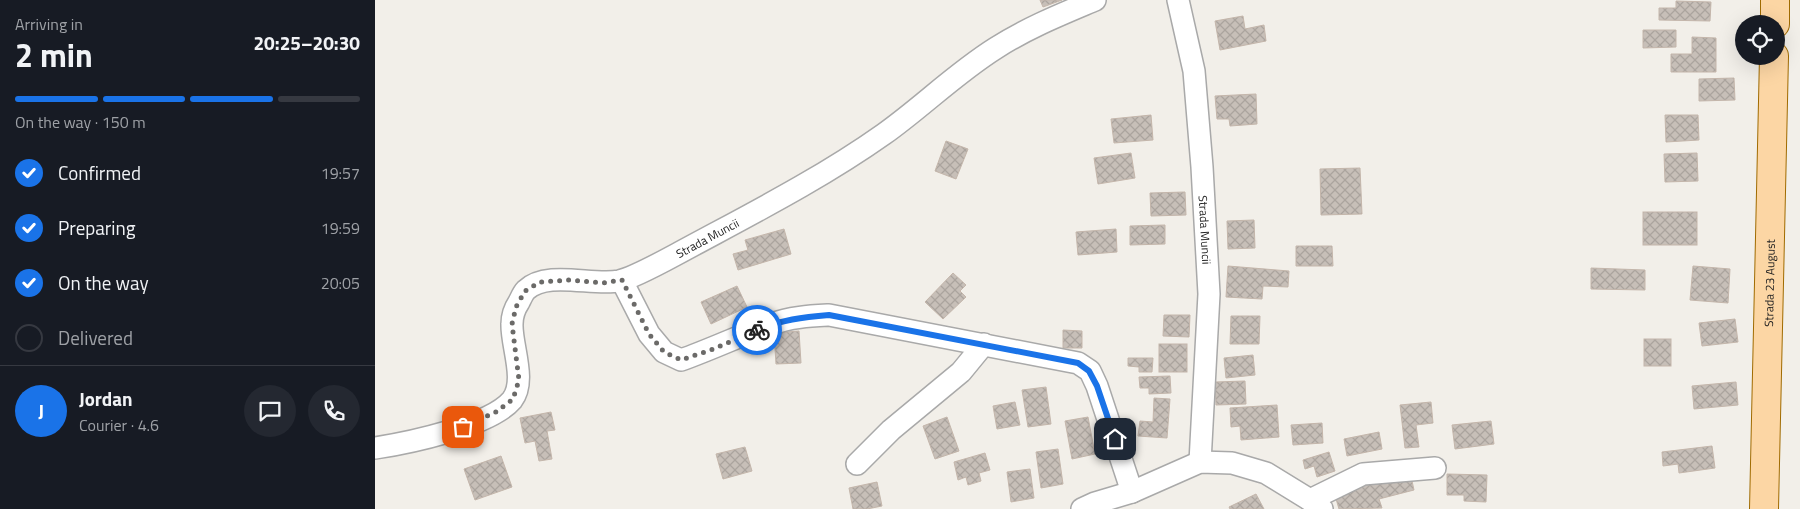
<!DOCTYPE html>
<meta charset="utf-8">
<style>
body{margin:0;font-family:"Titillium Web",sans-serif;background:#242831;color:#f1f3f6;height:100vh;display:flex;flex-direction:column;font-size:19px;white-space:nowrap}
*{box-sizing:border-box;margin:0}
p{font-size:16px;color:#9ea1a6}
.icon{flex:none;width:28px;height:28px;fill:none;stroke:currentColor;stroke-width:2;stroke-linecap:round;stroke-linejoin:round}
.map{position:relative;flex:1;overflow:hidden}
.sheet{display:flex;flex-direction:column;background:#171b24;width:375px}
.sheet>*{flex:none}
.fabs{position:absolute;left:1360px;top:15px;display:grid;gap:10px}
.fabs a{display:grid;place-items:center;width:50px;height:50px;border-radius:50%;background:#171b24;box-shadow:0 5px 20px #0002;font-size:25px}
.pin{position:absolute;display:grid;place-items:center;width:42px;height:42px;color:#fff;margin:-21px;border-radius:10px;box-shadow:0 2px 8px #0006}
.courier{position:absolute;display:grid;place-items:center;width:50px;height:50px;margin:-25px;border:4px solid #1a73e8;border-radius:50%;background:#fff;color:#222;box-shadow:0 1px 6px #0007}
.overview em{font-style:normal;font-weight:700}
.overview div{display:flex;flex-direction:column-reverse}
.overview{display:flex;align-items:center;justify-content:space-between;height:85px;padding:0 15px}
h1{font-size:32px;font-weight:700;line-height:38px}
.bar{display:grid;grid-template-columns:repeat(4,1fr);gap:8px 5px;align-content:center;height:60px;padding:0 15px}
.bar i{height:6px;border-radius:4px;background:#363941}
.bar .current{background:#1a73e8}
.bar p{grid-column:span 4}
.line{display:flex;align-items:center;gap:12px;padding:0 15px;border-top:1px solid #363941}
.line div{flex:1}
.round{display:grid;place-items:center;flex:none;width:52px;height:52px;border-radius:26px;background:#242831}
ol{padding:0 15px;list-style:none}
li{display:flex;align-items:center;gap:15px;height:55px}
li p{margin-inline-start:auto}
li .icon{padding:5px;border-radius:50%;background:#1a73e8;color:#fff;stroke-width:4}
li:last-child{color:#9ea1a6}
li i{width:28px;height:28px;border:2px solid #363941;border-radius:50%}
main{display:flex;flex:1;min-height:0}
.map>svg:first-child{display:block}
.building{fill:url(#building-cross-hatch);stroke:#c4b6ab}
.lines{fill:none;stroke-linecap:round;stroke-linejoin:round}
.minor-casing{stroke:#a9a9a9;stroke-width:24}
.primary-casing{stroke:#a06b00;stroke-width:30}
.minor{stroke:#fff;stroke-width:21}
.primary{stroke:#fcd6a4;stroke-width:28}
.done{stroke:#6b6a68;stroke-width:5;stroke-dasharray:0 9}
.route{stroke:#1a73e8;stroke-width:6}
.labels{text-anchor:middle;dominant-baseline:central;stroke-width:5;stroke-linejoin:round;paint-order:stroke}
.street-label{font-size:12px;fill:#222;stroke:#fff}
</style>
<main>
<section class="sheet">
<div class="overview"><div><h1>2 min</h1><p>Arriving in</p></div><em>20:25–20:30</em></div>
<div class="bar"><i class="current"></i><i class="current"></i><i class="current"></i><i></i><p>On the way · 150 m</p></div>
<ol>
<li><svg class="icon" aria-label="check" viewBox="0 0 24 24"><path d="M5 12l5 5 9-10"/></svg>Confirmed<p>19:57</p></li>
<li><svg class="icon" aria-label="check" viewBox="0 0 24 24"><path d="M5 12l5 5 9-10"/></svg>Preparing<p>19:59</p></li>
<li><svg class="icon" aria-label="check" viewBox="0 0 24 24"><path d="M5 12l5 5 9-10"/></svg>On the way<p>20:05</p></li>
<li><i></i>Delivered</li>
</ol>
<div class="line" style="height:90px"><b class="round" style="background:#1a73e8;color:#fff">J</b><div><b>Jordan</b><p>Courier · 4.6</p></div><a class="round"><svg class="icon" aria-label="chat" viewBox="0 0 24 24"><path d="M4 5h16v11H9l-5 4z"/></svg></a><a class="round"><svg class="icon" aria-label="phone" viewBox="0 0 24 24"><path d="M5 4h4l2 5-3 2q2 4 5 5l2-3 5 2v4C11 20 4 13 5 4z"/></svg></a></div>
</section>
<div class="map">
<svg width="1425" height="509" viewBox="0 0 1425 509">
<defs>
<pattern id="building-cross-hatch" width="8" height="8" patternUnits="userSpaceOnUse" patternTransform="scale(1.25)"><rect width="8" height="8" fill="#c7bfb8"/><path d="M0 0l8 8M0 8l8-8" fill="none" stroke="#aba49e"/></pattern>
</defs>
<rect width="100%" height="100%" fill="#f2efe9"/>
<g class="building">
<path d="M665,0H687L668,7Z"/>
<path d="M1301,1L1336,2L1335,21L1284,20V8H1301Z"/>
<path d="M868,16L870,29L889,25L891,41L845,50L840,21Z"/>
<path d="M1268,30H1301V47L1268,48Z"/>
<path d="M1317,37L1341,38V72H1296V54H1317Z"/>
<path d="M1359,78L1360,100L1324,101V79Z"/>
<path d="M881,94L882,124L855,126L854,119H842L840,96Z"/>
<path d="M776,115L778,140L739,143L736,119Z"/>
<path d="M1290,115H1323L1324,140L1291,142Z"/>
<path d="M571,141L593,149L581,179L560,171Z"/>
<path d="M756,153L760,178L723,184L719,158Z"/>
<path d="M1322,153L1323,181L1290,182L1289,154Z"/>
<path d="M985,168L987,214L946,215L945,169Z"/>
<path d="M810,192L811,215L776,216L775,193Z"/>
<rect x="1268" y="212" width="54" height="33"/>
<path d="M879,220L880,248L853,249L852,221Z"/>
<path d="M790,225V244L755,245V226Z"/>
<path d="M409,229L416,254L363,270L358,254L373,250L370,240Z"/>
<path d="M741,229L742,252L703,255L701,232Z"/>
<path d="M921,246H957L958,266H921Z"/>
<path d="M853,266L914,271L913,287L888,286L887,299L851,297Z"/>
<path d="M1318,266L1355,269L1353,303L1315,300Z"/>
<path d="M1216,268L1270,270V290L1216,289Z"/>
<path d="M578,273L591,285L585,291L591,297L568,319L550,302Z"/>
<path d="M362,286L372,307L336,324L326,302Z"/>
<path d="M789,315H815L814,337L788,336Z"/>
<path d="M856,316H885L884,344H855Z"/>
<path d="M1360,319L1363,342L1327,346L1324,323Z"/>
<path d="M688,330L707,331V348H688Z"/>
<path d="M424,331L426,363L401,364L399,333Z"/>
<rect x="1269" y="339" width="27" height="27"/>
<rect x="784" y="344" width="28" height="28"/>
<path d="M878,355L880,375L851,378L849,358Z"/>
<path d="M753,358H778L777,372H764V367L753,366Z"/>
<path d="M795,376L796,393L774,394V388H765L764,377Z"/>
<path d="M870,381L871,404L841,405L840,382Z"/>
<path d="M1361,382L1363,405L1319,409L1317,386Z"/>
<path d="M671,387L676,424L653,427L647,390Z"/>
<path d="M779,398L795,399L792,438L763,436L765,421L778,422Z"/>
<path d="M640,402L645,425L622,429L618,406Z"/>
<path d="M1056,402L1058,423L1041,425L1044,447L1030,448L1025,405Z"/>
<path d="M902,405L904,437L866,440L865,426L856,427L855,408Z"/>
<path d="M176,412L180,430L172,431L177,459L164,461L160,441L150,443L145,418Z"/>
<path d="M572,417L584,451L560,459L548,426Z"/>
<path d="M713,417L720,454L697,459L690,421Z"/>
<path d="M1116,421L1119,444L1080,449L1077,425Z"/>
<path d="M947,423L948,443L918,445L916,425Z"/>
<path d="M1004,432L1007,449L972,456L969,439Z"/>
<path d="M1337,446L1340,468L1304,473L1303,464L1288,466L1287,452Z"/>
<path d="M370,447L377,471L348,479L341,454Z"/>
<path d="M683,449L688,484L666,488L661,452Z"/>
<path d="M954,452L960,471L942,477L939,466L930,469L928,460Z"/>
<path d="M610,453L615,470L604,473L606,481L593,485L591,477L583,480L579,462Z"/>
<path d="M126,456L137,487L100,500L89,469Z"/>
<path d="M655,469L659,498L636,502L632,472Z"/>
<path d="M1035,472L1039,490L1004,499L1007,508L964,509L959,492Z"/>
<path d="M1072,474L1112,475L1111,502L1089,501V495H1072Z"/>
<path d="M502,482L507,506L492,509H478L474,488Z"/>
<path d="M881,494L889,509H855L854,507Z"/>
</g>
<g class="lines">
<g class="minor-casing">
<g id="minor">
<path id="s1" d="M803,0L819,71L827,167L834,294L825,462"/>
<path d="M247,281L274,334L289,352L306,360C337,349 366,335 397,324C415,317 436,316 454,315L703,363L715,371L722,386L757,492"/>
<path id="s2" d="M0,448C33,443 115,426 137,400C152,381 136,345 137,324C137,317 140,308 144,302C146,298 148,293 151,290C172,270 217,286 244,281C258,278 289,261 302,254C372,216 444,180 509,134C547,107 581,73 621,48C652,28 687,14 720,0"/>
<path d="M482,464L516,430L586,372L609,344"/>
<path d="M935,500L988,474L1060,468"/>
<path d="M707,509L720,503L757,492L825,462L857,463L891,473L935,500L947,509"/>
</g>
</g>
<g class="primary-casing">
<g id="primary">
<path d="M1400,24V0"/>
<path id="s3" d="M1389,509L1399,56"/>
</g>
</g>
<use href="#minor" class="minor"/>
<use href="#primary" class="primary"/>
</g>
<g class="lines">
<path class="done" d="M88,427L121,412L138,399L144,380L137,324L141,307L150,291L165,282L194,280L228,283L247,280L274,334L289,352L306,360L336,350L382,330"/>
<path class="route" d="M382,330C405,320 429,317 454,315L703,363L714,371L722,386L740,439"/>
</g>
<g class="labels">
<g class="street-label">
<text stroke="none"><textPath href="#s1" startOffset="232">Strada Muncii</textPath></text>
<text stroke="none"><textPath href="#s2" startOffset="456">Strada Muncii</textPath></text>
<text stroke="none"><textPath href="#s3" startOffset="226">Strada 23 August</textPath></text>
</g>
</g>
</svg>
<div class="fabs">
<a><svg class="icon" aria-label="locate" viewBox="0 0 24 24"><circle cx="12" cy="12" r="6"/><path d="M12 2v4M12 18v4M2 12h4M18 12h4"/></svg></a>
</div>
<div class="pin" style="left:88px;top:427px;background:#ea580c"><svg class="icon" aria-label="bag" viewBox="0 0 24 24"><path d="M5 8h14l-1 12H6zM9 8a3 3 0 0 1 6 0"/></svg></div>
<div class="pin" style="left:740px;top:439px;background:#1f2937"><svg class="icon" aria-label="home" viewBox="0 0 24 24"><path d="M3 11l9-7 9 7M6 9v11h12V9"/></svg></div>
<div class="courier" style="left:382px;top:330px"><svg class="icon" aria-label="bike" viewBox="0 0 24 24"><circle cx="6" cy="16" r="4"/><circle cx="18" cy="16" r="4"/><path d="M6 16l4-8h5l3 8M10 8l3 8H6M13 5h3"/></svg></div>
</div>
</main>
